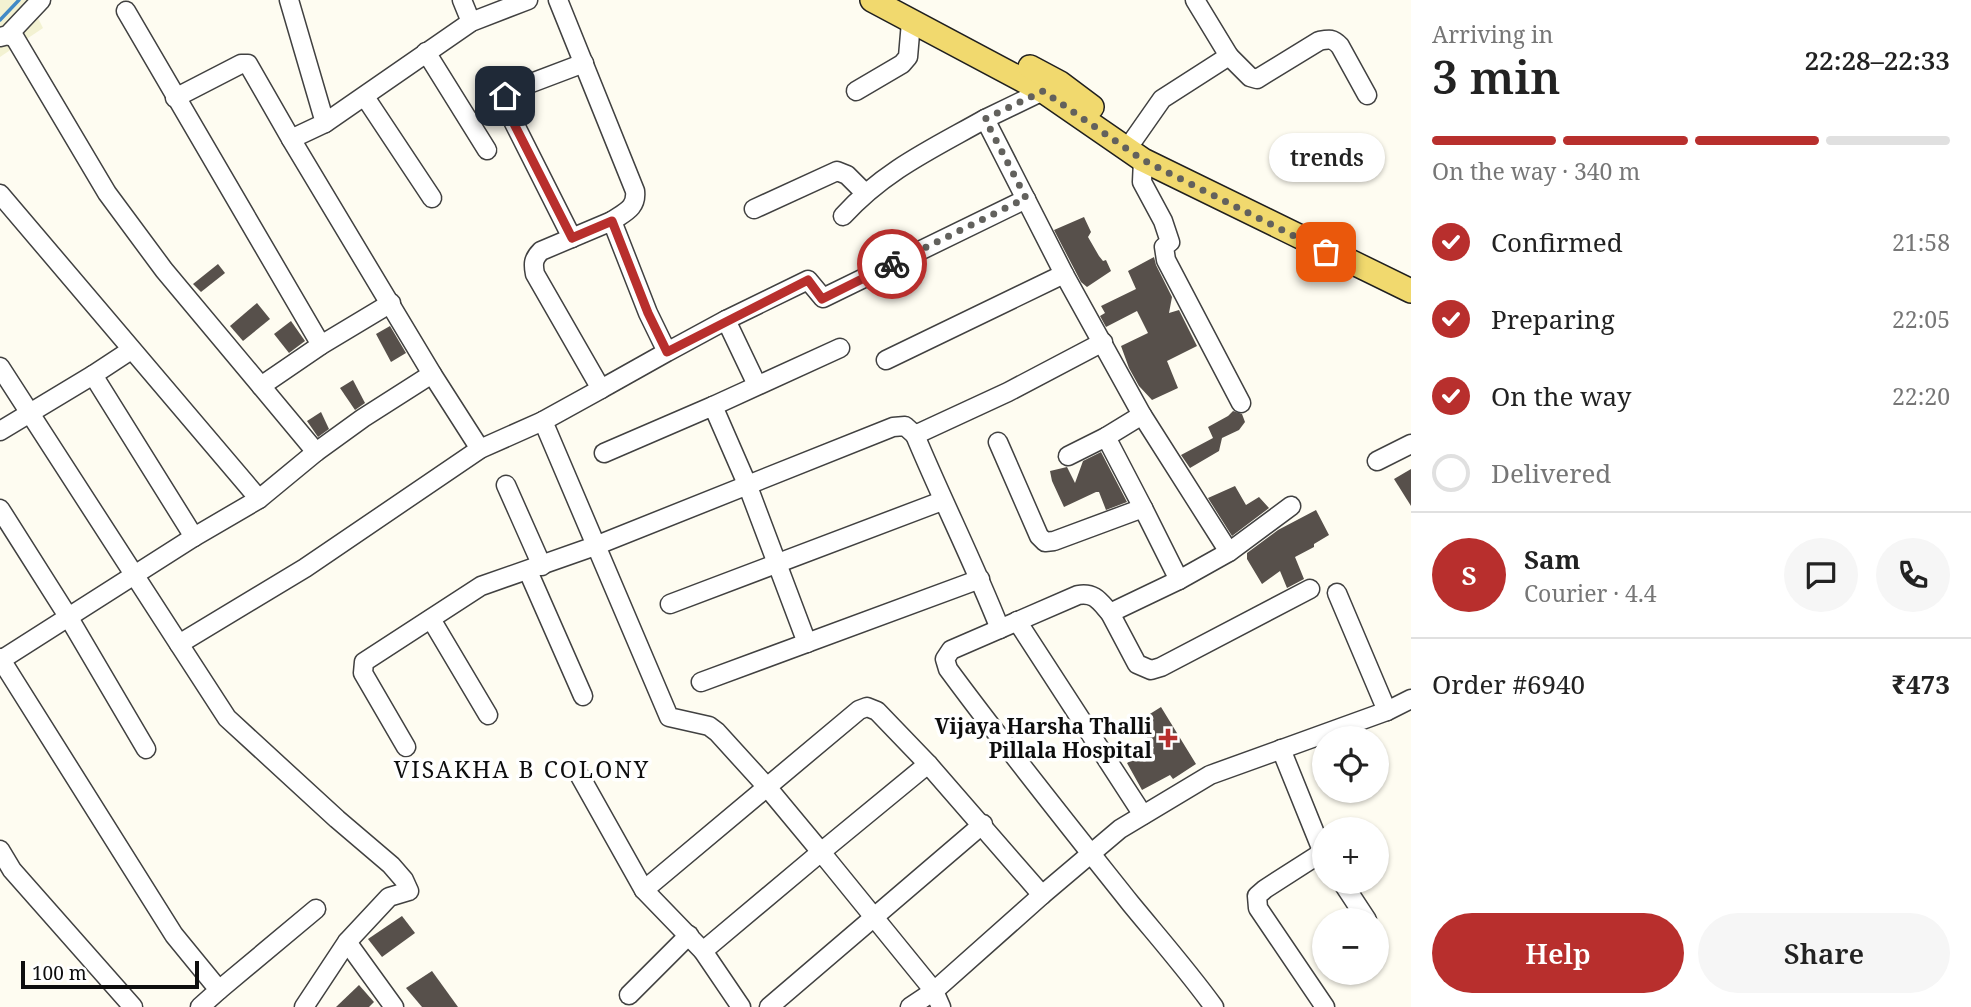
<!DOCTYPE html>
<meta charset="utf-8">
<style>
body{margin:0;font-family:"Noto Serif",serif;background:#f6f6f6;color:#222;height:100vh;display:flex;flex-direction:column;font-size:26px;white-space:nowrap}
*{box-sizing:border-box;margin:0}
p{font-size:23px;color:#767676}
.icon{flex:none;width:38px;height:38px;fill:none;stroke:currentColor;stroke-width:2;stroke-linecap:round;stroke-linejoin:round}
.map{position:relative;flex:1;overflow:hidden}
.details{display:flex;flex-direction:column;background:#fff;width:560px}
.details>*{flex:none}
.fabs{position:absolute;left:1312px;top:726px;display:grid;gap:14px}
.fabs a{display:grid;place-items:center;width:77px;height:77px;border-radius:50%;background:#fff;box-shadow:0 2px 5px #0004;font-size:35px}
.scale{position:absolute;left:21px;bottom:18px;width:178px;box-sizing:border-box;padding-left:7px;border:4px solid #0e0e0e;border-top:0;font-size:19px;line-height:24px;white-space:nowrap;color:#0e0e0e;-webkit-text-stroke:5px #fff;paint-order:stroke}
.pin{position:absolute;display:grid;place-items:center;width:60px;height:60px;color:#fff;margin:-30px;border-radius:14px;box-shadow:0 4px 10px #0006}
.courier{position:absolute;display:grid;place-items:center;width:70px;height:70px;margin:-35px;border:5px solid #b82f2d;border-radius:50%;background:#fff;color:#222;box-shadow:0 2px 9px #0007}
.bubble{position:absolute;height:49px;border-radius:24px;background:#fff;box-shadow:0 2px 5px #0004;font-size:23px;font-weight:600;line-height:49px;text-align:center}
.headline em{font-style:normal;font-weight:600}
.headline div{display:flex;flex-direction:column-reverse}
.headline{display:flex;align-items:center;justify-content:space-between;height:119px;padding:0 21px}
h1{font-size:46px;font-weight:600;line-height:52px}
.bar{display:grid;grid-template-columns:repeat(4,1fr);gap:10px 7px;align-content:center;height:84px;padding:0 21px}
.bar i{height:9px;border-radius:5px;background:#e0e0e0}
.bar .current{background:#b82f2d}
.bar p{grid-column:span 4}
.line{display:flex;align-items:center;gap:18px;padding:0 21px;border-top:2px solid #e0e0e0}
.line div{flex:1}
.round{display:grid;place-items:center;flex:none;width:74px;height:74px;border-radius:37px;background:#f6f6f6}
ol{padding:0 21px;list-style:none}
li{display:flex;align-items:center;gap:21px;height:77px}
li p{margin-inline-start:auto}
li .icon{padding:7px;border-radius:50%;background:#b82f2d;color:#fff;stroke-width:4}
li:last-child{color:#767676}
li i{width:38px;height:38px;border:4px solid #e0e0e0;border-radius:50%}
.primary-button{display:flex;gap:14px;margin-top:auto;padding:14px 21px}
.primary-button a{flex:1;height:80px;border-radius:42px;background:#b82f2d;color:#fff;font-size:28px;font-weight:600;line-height:80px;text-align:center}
.primary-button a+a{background:#f6f6f6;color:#222}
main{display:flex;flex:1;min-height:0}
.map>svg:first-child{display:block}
.farmland{fill:#f3f2d2}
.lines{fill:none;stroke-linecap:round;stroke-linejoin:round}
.stream{stroke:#428ac6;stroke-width:3.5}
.building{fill:#57504b}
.minor-casing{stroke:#414141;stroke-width:21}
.major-casing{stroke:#1f1f1f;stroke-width:26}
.minor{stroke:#fff;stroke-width:18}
.major{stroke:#f1d96e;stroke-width:23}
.done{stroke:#62615d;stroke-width:7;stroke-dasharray:0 12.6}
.route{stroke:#b82f2d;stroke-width:9}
.poi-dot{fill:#b82f2d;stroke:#fff;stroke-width:2.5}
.labels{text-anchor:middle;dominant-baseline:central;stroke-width:7;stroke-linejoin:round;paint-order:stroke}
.poi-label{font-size:21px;font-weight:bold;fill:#0e0e0e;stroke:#fff;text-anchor:end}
.neighbourhood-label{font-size:23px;letter-spacing:2px;fill:#0e0e0e;stroke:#fff}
</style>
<main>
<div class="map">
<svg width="1411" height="1007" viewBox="0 0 1411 1007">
<rect width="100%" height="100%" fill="#fefcf1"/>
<path class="farmland" d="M0,0H29L43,28L0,57Z"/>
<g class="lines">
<path class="stream" d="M0,20L19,0"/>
</g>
<g class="building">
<path d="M1084,217L1091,232L1088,237L1099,256L1103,261L1106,260L1111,271L1087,287L1081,282L1054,230Z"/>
<path d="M1154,257L1156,265L1172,297L1169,313L1179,310L1197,346L1167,361L1178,388L1152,400L1139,386L1129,368L1121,346L1148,333L1137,311L1106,327L1100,316L1105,313L1101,306L1136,289L1128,271Z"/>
<path d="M218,264L225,273L201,292L193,284Z"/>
<path d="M257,303L270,319L243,341L230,326Z"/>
<path d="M291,321L305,341L289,353L274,334Z"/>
<path d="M390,326L406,353L391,362L376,334Z"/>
<path d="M353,380L365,403L355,410L340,388Z"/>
<path d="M1233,411L1242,414L1245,422L1239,430L1222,438L1219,451L1190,468L1181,455L1213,438L1208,427L1228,416Z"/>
<path d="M321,412L329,429L318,437L307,421Z"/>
<path d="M1101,452L1127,502L1106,510L1099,492H1096L1064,507L1052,481L1050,471L1067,467L1075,483L1083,461Z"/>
<path d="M1411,469V506L1394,479Z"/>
<path d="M1235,486L1246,505L1259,497L1269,508L1232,536L1208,498Z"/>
<path d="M1316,510L1329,535L1314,544V547L1295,557L1304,579L1287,588L1280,571L1262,584L1247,559V553L1278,530Z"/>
<path d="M1161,707L1196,764L1173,779L1170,775L1142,790L1127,763L1154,748L1137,722Z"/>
<path d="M402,916L415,933L382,957L368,939Z"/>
<path d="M432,971L458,1007H422L406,988Z"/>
<path d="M359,985L374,1002L369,1007H336Z"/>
</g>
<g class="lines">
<g class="minor-casing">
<g id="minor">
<path d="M289,0L325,123L291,139L432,374L480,449"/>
<path d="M462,0L471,22"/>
<path d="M558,0L635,191C637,208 625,212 612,221"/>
<path d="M126,11L321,345"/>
<path d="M8,35L15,38L107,193L164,270L261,386L321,345L391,303"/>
<path d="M0,37L8,35L41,0"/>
<path d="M426,52L487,150"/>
<path d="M1229,56L1250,77L1257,79L1319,41C1329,39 1333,38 1340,46L1367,95"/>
<path d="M856,91L902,64L908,57L911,22"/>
<path d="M365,97L432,198"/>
<path d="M175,98L241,64H248L291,139"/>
<path d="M985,119L1043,91"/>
<path d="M325,123L471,22L528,0"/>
<path d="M1134,139L1162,99L1229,56L1195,0"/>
<path d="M1143,160L1142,182L1163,221L1170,242L1164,247L1166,260L1241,403"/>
<path d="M0,194L259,499"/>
<path d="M754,209L837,171L847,175L865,193"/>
<path d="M843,216C885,170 932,149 985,119L1064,274L1142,415L1229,552"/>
<path d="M572,238L504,103L505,96L510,91L584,63"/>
<path d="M726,320L808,280L823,298L1026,199"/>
<path d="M131,350L93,375L194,537"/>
<path d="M667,352L601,389L535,274C533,264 533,259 541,251L612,221L648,313L667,352L726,320L757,385"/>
<path d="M886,360L1064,274"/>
<path d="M0,367L179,644L305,568L480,449L543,421"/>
<path d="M261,386L316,452"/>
<path d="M601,389L543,421L669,717L709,726L717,732L767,787L821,852L928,764L877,711L867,707L859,710L644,890"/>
<path d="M713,406L840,348"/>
<path d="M0,431L93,375"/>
<path d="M915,435C942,500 974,563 1000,629"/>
<path d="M1106,437L1143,508"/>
<path d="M998,442L1039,536L1045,542L1054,541L1143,508L1179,580"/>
<path d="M604,453L713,406L747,484L807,643"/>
<path d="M1068,456L1106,437L1142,415"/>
<path d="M1377,461L1411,444"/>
<path d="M506,485L542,566"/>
<path d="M0,509L69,618L146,749"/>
<path d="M528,571L583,696"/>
<path d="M1337,593L1387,711"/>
<path d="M670,604L942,501"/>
<path d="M1110,613L1137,664L1151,670L1161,667L1310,589"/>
<path d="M431,619L488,715"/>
<path d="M1017,621L1143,815"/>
<path d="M179,644L227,718L337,819L391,865L404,880L409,891L389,897L347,942L304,1007"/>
<path d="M0,658L174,935L219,990L200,1007"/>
<path d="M1,660L194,537L259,499L316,452L363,418L432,374"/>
<path d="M701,682L980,579"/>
<path d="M406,747L363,673L364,662L481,586L595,546L893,427L905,426L915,435L1008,392L1103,342"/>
<path d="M1281,749L1321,848L1318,855L1265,889L1257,896L1258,908L1325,1007"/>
<path d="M928,764L1042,895"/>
<path d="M580,776L644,890L703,951L741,1007"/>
<path d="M0,850L12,870L133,1007"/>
<path d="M1342,882L1367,920"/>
<path d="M347,942L394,1007"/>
<path d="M703,951L821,852L934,991L941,1007"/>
<path d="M219,990L316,909"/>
<path d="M629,995L689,935"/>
<path d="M769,1007L983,824"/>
<path d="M910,1007L934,991L1042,895L1120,829L1210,775L1387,711L1411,699"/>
<path d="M1214,1007C1188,971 1159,938 1131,904C1069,826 1007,749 948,669L945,659L951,650L1078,595C1095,592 1100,602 1110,613L1179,580L1229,552L1291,506"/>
</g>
</g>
<g class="major-casing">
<g id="major">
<path d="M872,0L1043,91L1143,160L1411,291"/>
<path d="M1030,67L1060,83L1092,107"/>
</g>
</g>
<use href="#minor" class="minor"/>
<use href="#major" class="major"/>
</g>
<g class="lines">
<path class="done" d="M892,264L1026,198L985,119L1043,91L1143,160L1326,252"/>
<path class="route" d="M505,96L504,103L508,112L572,238L612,221L648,313L667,352L808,280L822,299L892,264"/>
</g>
<path class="poi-dot" d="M1164.5 727.5h7v7h7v7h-7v7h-7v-7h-7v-7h7z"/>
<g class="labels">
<g class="poi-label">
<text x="1152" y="726">Vijaya Harsha Thalli<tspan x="1152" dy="24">Pillala Hospital</tspan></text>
</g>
<g class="neighbourhood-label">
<text x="522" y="769">VISAKHA B COLONY</text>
</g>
</g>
</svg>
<div class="fabs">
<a><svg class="icon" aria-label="locate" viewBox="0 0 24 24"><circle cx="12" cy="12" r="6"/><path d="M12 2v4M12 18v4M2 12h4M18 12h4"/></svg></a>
<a>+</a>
<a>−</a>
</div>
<div class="scale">100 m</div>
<div class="pin" style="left:1326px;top:252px;background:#ea580c"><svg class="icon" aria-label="bag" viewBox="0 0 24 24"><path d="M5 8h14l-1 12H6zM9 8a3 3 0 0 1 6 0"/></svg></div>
<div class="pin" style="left:505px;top:96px;background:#1f2937"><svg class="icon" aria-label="home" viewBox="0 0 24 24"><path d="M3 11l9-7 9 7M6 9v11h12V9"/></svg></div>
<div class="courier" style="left:892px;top:264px"><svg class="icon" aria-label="bike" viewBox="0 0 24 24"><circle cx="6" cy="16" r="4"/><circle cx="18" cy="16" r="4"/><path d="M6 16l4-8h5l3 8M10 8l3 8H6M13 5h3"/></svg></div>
<div class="bubble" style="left:1269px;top:133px;width:116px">trends</div>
</div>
<section class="details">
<div class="headline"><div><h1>3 min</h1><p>Arriving in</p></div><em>22:28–22:33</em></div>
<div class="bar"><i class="current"></i><i class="current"></i><i class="current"></i><i></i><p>On the way · 340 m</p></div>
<ol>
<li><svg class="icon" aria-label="check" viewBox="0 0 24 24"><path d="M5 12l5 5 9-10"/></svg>Confirmed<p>21:58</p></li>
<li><svg class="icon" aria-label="check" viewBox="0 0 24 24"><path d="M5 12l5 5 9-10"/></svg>Preparing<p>22:05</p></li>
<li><svg class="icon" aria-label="check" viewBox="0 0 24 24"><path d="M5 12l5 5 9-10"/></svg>On the way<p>22:20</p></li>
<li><i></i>Delivered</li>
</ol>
<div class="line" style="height:126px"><b class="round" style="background:#b82f2d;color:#fff">S</b><div><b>Sam</b><p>Courier · 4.4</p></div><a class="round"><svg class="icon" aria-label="chat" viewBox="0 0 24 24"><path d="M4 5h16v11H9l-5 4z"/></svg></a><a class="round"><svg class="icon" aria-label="phone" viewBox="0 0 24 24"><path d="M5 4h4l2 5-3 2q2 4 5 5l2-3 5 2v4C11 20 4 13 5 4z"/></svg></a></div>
<div class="line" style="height:91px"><div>Order #6940</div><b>₹473</b></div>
<div class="primary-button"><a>Help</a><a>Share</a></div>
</section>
</main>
